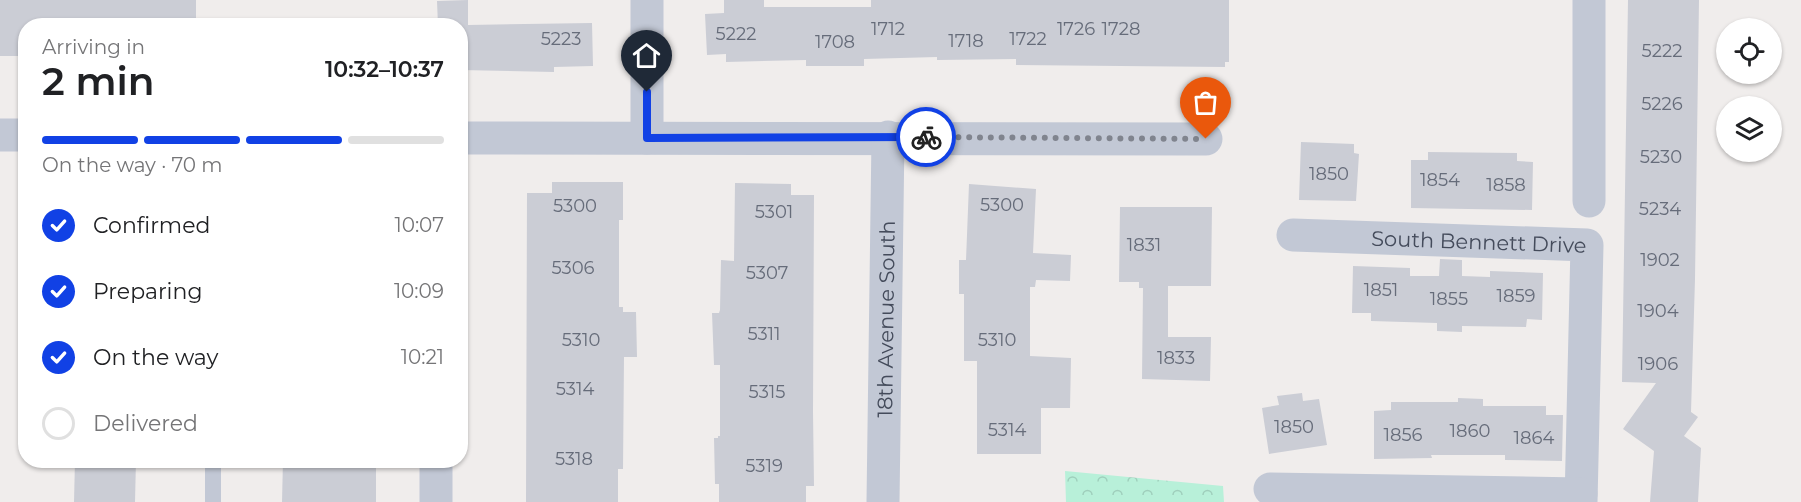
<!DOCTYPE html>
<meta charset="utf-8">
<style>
body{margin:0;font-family:Montserrat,sans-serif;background:#f6f6f6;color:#202124;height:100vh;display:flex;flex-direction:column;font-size:22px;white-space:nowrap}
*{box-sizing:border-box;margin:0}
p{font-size:20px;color:#757577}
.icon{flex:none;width:33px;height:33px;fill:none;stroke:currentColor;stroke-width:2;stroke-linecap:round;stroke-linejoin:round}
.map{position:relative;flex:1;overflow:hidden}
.details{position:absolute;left:18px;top:18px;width:450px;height:450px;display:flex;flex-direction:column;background:#fff;border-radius:24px;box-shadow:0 2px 4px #0004}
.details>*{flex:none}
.controls{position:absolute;left:1716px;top:18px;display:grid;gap:12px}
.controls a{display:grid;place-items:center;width:66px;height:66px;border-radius:50%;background:#fff;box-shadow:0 2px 4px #0004;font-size:30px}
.pin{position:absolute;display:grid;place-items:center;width:51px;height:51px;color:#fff;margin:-62px -26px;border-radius:50% 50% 50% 0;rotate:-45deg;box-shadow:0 0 6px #0007}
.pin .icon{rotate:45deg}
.courier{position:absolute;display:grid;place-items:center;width:60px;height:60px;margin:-30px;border:4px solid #1141e5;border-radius:50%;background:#fff;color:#222;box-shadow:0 2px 8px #0007}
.head em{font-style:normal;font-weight:600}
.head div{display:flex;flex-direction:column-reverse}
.head{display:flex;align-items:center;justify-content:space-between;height:102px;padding:0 24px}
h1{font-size:39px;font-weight:600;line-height:45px}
.bar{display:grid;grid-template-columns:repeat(4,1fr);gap:9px 6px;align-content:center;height:72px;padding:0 24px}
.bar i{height:8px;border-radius:4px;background:#e0e0e0}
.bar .current{background:#1141e5}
.bar p{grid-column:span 4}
ol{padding:0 24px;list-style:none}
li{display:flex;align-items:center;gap:18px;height:66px}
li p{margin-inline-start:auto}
li .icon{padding:6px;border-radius:50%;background:#1141e5;color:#fff;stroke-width:4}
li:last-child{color:#757577}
li i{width:33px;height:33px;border:3px solid #e0e0e0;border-radius:50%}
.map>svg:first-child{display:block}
.forest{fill:url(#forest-crowns)}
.building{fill:#cbcdd5}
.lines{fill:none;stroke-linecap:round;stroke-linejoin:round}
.lane{stroke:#c2c8d5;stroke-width:16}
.street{stroke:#c2c8d5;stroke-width:33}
.done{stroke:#80848e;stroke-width:6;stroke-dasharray:0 10.8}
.route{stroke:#1141e5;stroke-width:8}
.labels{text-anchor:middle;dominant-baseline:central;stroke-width:5;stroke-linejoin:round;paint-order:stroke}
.number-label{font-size:18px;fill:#666c7a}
.street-label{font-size:21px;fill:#444b5b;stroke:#fff}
</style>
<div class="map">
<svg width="1801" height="502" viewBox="0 0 1801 502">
<defs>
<pattern id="forest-crowns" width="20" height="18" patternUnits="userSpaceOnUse" patternTransform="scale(1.5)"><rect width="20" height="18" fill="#b8f0d9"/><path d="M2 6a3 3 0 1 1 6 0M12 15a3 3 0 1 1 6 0" fill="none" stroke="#9fcfbc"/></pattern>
</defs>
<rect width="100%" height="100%" fill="#f0edec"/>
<path class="forest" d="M1065,471L1223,486L1224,502H1066Z"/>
<g class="building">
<path d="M0,0H196V26H26V56H0Z"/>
<path d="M468,0V25L592,23L593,66L554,67V72L460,70V26H438L437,1Z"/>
<path d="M724,0H764V7H871V0H1229V62H1225V67L1016,65V59L937,60V57L864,59V66H806V60L726,62V54L707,55L705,14L724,13Z"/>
<path d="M1628,0H1699L1695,279L1691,412L1698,417L1684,436L1701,448L1698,502H1650L1654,451L1623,429L1656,383L1622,382Z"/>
<path d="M1301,142L1354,144V153L1359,154L1356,201L1299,200Z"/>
<path d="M1428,152L1517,153V161L1533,162L1532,210L1411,208V160H1428Z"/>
<path d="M552,182H623V220H619V307H623V312H636L637,357H624L623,469H618V502H526L527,193H552Z"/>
<path d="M735,183L791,184V195H814L813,412L814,486H806V502H719V484H715L714,438H718V436H720V365H714L712,313H719L720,310L721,260L734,261Z"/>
<path d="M969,184L1036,189L1033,253L1071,255L1070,281L1036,280L1035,287H1030V356L1071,358L1070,408H1041V454H977V361H964V294H959V260H966Z"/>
<path d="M1120,207H1212L1211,286H1168V337H1211L1210,381L1142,379L1143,288H1139V282H1119Z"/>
<path d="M1440,259L1462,260V276L1490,277V271L1543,273L1542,320L1527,319L1526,327L1462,326V332L1437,331V323L1371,321V313H1352L1353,266L1410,268V276H1439Z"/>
<path d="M1302,393L1303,401L1319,399L1327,445L1269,454L1262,408L1279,405L1277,396Z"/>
<path d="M1458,398L1483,399V406H1546V415H1563L1562,461L1505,460V455H1431L1432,458L1374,459V411L1391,410V402H1458Z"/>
<path d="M75,460H136L135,502H74Z"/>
<path d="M283,460H376V502H282Z"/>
</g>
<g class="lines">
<path class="lane" d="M213,502V460"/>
<g class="street">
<path d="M0,135H26"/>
<path d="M460,138L1206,139"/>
<path d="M647,138V0"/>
<path d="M1589,201V0"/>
<path id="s1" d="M1293,235L1587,245L1581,502"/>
<path d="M436,460V502"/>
<path d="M1270,489L1581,494"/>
<path id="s2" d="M883,502L888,137"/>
</g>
</g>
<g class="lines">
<path class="done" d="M926,137L1206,139"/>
<path class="route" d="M647,92V138L926,137"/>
</g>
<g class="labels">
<g class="number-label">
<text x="888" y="29">1712</text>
<text x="1076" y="29">1726</text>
<text x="1121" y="29">1728</text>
<text x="736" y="34">5222</text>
<text x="561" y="39">5223</text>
<text x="1028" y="39">1722</text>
<text x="966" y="41">1718</text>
<text x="835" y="42">1708</text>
<text x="1662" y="51">5222</text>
<text x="1662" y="104">5226</text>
<text x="1661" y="157">5230</text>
<text x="1329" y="174">1850</text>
<text x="1440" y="180">1854</text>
<text x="1506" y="185">1858</text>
<text x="1002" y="205">5300</text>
<text x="575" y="206">5300</text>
<text x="1660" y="209">5234</text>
<text x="774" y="212">5301</text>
<text x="1144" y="245">1831</text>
<text x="1660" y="260">1902</text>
<text x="573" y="268">5306</text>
<text x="767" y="273">5307</text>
<text x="1381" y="290">1851</text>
<text x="1516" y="296">1859</text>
<text x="1449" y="299">1855</text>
<text x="1658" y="311">1904</text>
<text x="764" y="334">5311</text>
<text x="581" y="340">5310</text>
<text x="997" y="340">5310</text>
<text x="1176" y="358">1833</text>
<text x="1658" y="364">1906</text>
<text x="575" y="389">5314</text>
<text x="767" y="392">5315</text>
<text x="1294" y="427">1850</text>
<text x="1007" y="430">5314</text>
<text x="1470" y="431">1860</text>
<text x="1403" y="435">1856</text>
<text x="1534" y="438">1864</text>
<text x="574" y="459">5318</text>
<text x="764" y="466">5319</text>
</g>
<g class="street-label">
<text stroke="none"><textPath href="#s1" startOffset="186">South Bennett Drive</textPath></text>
<text stroke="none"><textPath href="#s2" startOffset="183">18th Avenue South</textPath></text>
</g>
</g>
</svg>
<div class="controls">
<a><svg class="icon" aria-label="locate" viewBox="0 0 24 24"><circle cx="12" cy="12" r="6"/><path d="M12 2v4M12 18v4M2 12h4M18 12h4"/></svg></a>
<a><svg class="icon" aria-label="layers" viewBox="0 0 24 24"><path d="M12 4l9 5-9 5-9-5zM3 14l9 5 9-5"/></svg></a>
</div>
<div class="pin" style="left:1206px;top:139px;background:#ea580c"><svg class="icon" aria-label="bag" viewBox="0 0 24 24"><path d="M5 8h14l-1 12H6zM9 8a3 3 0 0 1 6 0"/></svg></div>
<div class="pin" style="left:647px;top:92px;background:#1f2937"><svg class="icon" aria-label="home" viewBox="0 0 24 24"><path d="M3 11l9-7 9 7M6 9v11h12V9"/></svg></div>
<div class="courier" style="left:926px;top:137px"><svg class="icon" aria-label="bike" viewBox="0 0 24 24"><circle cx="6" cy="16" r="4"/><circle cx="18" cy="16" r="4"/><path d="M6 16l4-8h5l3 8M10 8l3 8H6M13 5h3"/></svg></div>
<section class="details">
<div class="head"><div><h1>2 min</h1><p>Arriving in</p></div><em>10:32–10:37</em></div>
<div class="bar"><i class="current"></i><i class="current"></i><i class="current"></i><i></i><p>On the way · 70 m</p></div>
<ol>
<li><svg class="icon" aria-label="check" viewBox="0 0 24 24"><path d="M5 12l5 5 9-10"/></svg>Confirmed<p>10:07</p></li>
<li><svg class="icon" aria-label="check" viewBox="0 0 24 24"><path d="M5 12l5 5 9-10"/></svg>Preparing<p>10:09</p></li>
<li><svg class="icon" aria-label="check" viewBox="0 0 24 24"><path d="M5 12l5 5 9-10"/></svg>On the way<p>10:21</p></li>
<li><i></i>Delivered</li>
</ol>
</section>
</div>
